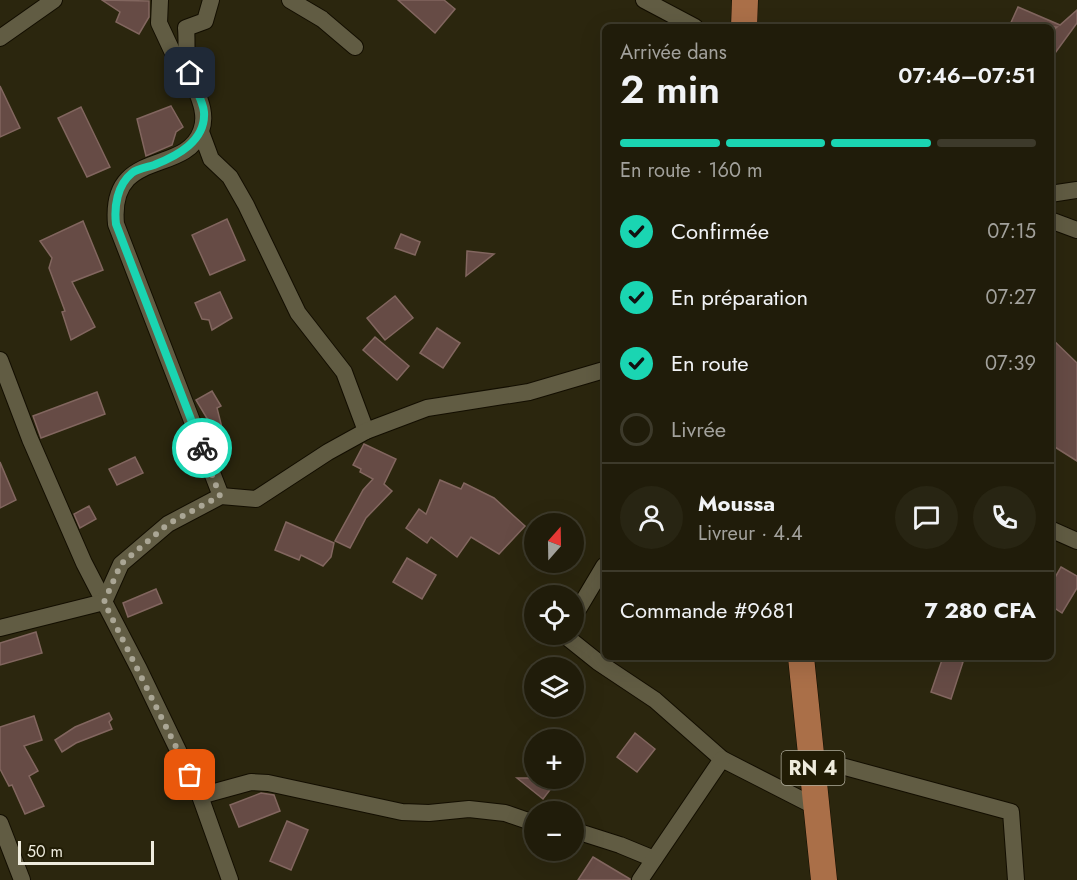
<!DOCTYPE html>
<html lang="fr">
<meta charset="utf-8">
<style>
body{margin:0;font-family:Jost,sans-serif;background:#282513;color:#f1f3f6;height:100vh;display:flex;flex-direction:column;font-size:22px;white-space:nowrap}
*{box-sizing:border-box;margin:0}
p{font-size:20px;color:#a2a19c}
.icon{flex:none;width:33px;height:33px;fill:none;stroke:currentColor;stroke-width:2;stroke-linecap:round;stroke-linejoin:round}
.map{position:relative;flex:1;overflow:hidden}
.drawer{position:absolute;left:602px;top:24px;width:452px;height:636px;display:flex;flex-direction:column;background:#201c0a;border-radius:9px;box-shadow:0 6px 24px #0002,0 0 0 2px #3d3a2b}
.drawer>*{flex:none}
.needle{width:39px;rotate:20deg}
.fabs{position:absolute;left:524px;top:513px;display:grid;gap:12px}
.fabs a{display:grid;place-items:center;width:60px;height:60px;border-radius:50%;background:#201c0a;box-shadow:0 6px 24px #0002,0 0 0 2px #3d3a2b;font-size:30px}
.scale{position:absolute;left:18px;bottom:15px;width:136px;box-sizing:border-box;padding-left:6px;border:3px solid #eeebdd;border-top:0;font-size:16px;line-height:21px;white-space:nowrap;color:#eeebdd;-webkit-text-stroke:4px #211c05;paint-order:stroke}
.pin{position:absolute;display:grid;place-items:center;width:51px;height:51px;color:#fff;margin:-26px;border-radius:12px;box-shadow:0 3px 9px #0006}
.courier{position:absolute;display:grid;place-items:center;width:60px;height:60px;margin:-30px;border:4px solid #1ad5b2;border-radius:50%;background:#fff;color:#222;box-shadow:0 2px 8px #0007}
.headline em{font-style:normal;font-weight:600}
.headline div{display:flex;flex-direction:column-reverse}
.headline{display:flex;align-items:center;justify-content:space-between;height:102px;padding:0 18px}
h1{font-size:39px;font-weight:600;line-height:45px}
.bar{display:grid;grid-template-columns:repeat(4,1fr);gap:9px 6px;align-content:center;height:72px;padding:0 18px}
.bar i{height:8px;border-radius:4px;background:#3d3a2b}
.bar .selected{background:#1ad5b2}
.bar p{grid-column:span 4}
.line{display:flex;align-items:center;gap:15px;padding:0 18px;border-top:2px solid #3d3a2b}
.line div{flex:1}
.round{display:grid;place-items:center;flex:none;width:63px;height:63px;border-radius:32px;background:#282513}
ol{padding:0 18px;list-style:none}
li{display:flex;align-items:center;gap:18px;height:66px}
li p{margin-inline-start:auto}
li .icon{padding:6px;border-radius:50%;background:#1ad5b2;color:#111;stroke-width:4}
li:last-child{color:#a2a19c}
li i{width:33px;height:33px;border:3px solid #3d3a2b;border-radius:50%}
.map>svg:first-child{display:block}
.building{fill:#664b45;stroke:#82665f;stroke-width:1.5}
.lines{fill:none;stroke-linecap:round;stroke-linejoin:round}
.minor-casing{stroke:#130e00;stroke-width:18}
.primary-casing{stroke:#130e00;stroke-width:27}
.minor{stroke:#615c43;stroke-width:16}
.primary{stroke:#aa6f48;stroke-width:26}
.done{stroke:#aaa695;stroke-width:6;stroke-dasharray:0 10.8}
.route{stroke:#1ad5b2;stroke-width:8}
.labels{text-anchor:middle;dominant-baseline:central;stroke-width:6;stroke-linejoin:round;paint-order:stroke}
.shield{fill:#211c05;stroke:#b0ad9c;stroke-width:1.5}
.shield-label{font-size:20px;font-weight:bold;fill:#eeebdd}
</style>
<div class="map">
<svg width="1077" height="880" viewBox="0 0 1077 880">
<rect width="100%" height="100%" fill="#2b260e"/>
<g class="building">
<path d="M102,0L149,1V17L139,34L116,22L120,12Z"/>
<path d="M398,0H444L455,9L435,33Z"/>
<path d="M1018,7L1060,25L1077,10V23L1050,60V33L1057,27H1009Z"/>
<path d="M0,86L20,128L0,137Z"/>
<path d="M171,106L183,127L176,132L172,145L146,156L137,119Z"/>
<path d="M81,107L110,167L87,177L58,118Z"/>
<path d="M227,219L245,260L210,275L192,235Z"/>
<path d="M83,221L103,270L72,282L95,327L71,340L62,312L65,311L49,268L52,258L40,241Z"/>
<path d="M401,234L420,242L415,255L395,248Z"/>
<path d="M467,251L494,254L466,276Z"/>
<path d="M220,292L232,318L212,330L209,320L202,319L195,303Z"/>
<path d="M395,296L413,318L385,340L367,318Z"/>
<path d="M437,328L460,343L443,368L420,353Z"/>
<path d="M375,337L409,366L397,380L363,350Z"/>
<path d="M1050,337L1077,363V461L1050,444Z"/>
<path d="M212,391L221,406L217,408L226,444L222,445L218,438L216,444L211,440L204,422L208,420L196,400Z"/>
<path d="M97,392L105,414L41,438L33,416Z"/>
<path d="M364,444L396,459L384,484L392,491L366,518L350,548L335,541L363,490L373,479L360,472L361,469L353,465Z"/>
<path d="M135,457L143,473L117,485L109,469Z"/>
<path d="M0,462L16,500L0,508Z"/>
<path d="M440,480L461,489L464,483L494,498L525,526L499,554L471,537L457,557L431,537L427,543L406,528L419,509L426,514Z"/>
<path d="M89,506L96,519L80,528L74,514Z"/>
<path d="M286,522L334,543L331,557L323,566L301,555L299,560L275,550Z"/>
<path d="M407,558L436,575L422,599L393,582Z"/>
<path d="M1061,567L1077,576V588L1062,613L1050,605V586Z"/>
<path d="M156,589L162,603L128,617L123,603Z"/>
<path d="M36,632L42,653L0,665V643Z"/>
<path d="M943,657H959L958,660L963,662L951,699L931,692Z"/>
<path d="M109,713L112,719L109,722L112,729L76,743L62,752L55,740L75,727Z"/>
<path d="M34,716L42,740L24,746L38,771L29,776L44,806L25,814L12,785L9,786L0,769V727Z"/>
<path d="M635,733L655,749L637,772L617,757Z"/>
<path d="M517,778H559L543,799Z"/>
<path d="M261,793L274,795L280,811L239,827L230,805Z"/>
<path d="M287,821L308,830L291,870L270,861Z"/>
<path d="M593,857L630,879V880H578Z"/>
</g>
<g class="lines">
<g class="minor-casing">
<g id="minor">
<path d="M160,0L159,23L173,53L187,60"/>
<path d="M211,0L205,21L186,28C187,39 186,50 187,61C190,84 210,108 201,131C185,176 109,147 116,224L221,496"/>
<path d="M290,0L322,19L355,47"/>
<path d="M644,0L695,27"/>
<path d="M0,38L54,0"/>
<path d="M201,132L211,159L230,177L246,205L298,313L344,372L366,431"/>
<path d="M1050,194L1077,190"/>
<path d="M1050,220L1077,230"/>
<path d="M0,360L30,439L84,563L139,669L200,796L230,880"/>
<path d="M1050,529L1077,541"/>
<path d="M573,618L604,566"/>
<path d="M0,628L104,602L121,564L168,524L221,496L256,499L328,452L366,431L427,408L529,392L604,370"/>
<path d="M563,634L598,662L655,700L722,759L818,808"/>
<path d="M812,758L1011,812L1016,880"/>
<path d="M200,796L251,782L268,783L402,812L429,813L469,809L505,813L534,823"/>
<path d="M0,823L22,880"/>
<path d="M573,830L620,845L654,859"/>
<path d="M640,880L722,759"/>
</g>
</g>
<g class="primary-casing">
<g id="primary">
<path d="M744,27L745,0"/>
<path d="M801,657L824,880"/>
</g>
</g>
<use href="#minor" class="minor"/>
<use href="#primary" class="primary"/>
</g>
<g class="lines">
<path class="done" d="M190,775L104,602L121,564L168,524L220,496L202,448"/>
<path class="route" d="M190,73C193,86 203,100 204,112C206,141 177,156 154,165C148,167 137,169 132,173C117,185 114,207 116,224L202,448"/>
</g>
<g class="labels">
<rect class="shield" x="781.5" y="751" width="63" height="34" rx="4.5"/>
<g class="shield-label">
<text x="813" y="768">RN 4</text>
</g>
</g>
</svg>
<div class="fabs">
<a><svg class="needle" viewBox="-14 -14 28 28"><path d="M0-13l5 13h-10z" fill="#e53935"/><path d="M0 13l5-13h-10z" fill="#a2a19c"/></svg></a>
<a><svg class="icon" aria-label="locate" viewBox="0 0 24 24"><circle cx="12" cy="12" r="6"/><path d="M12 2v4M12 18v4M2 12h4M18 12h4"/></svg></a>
<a><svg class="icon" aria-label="layers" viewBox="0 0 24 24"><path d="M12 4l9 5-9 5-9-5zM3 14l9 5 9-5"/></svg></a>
<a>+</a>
<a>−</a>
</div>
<div class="scale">50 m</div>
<div class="pin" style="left:190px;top:775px;background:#ea580c"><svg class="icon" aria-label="bag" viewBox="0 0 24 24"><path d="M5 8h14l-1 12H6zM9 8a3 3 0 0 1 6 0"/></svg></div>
<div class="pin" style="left:190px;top:73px;background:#1f2937"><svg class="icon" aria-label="home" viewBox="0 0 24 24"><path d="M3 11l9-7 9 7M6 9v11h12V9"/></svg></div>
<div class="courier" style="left:202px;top:448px"><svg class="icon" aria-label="bike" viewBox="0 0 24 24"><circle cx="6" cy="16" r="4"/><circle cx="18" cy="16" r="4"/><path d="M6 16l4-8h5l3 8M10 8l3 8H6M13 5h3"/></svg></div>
<section class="drawer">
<div class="headline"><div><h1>2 min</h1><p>Arrivée dans</p></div><em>07:46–07:51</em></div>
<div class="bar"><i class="selected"></i><i class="selected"></i><i class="selected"></i><i></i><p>En route · 160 m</p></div>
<ol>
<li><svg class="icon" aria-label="check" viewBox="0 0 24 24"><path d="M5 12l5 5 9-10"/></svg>Confirmée<p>07:15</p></li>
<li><svg class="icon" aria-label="check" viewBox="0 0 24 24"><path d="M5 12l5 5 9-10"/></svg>En préparation<p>07:27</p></li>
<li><svg class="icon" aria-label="check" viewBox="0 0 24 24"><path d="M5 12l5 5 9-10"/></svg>En route<p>07:39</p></li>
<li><i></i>Livrée</li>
</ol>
<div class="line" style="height:108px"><a class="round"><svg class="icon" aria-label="person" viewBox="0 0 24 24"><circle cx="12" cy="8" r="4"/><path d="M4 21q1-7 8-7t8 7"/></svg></a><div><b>Moussa</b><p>Livreur · 4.4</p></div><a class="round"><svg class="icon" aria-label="chat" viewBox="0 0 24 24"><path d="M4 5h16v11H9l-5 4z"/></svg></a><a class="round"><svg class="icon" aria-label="phone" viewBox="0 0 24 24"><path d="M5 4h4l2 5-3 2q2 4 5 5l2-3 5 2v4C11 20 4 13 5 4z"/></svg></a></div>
<div class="line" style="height:78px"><div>Commande #9681</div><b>7 280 CFA</b></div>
</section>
</div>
